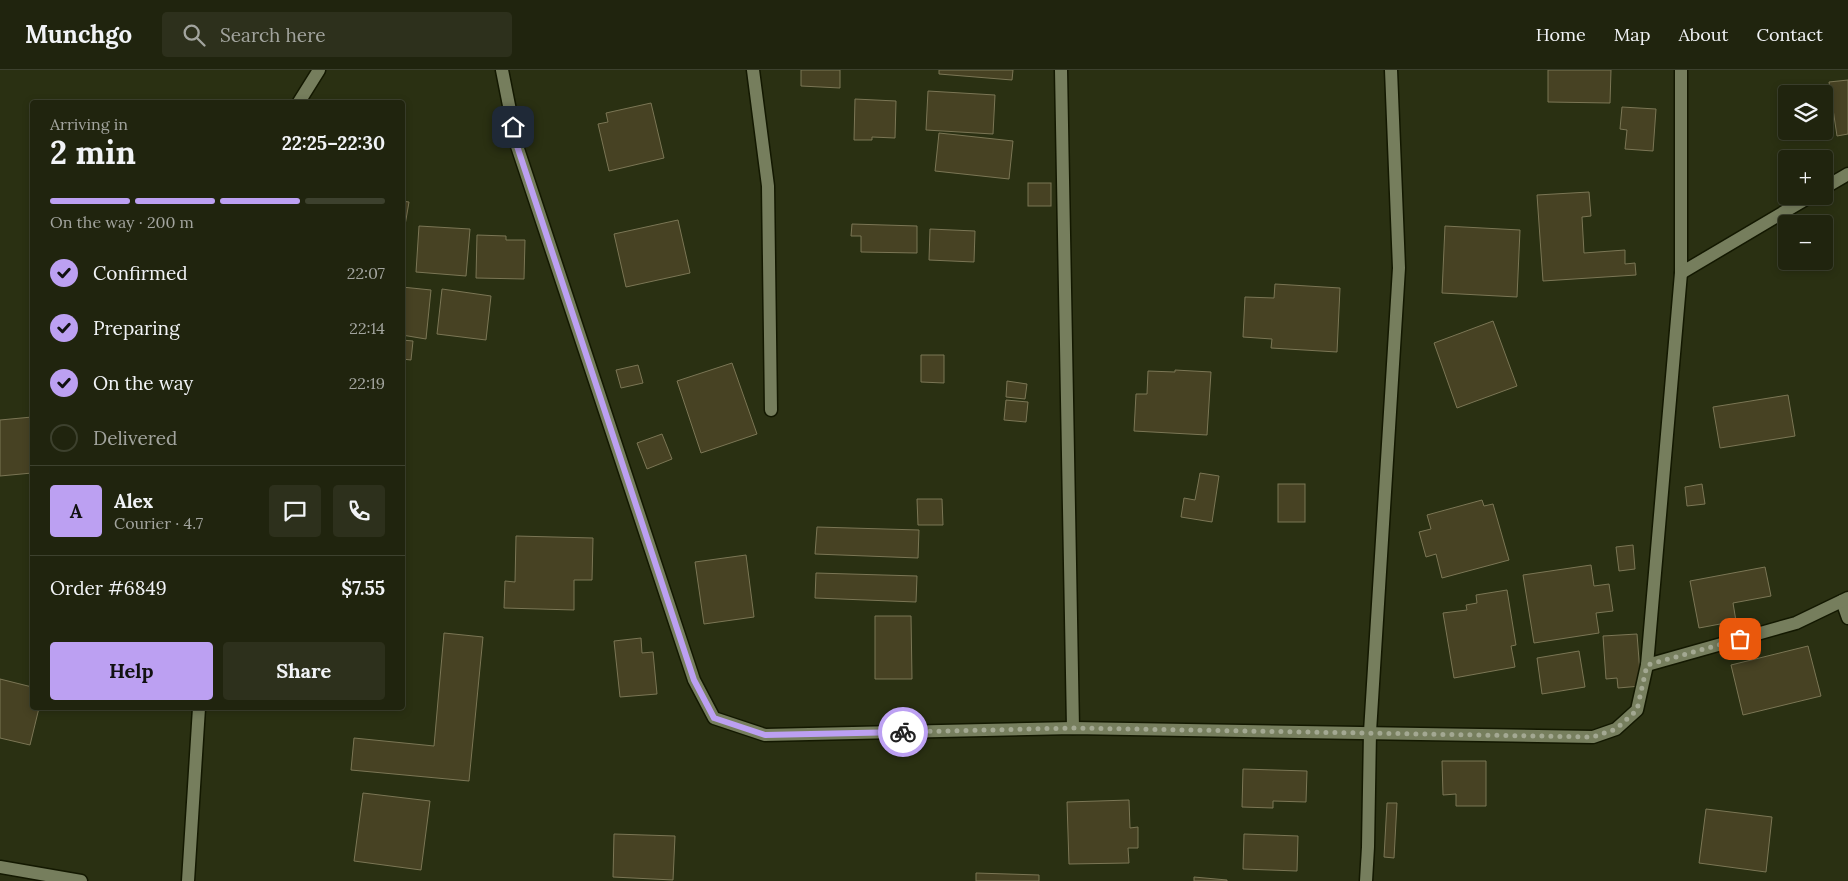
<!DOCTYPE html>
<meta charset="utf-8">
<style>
body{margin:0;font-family:Lora,serif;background:#2d301c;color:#f1f3f6;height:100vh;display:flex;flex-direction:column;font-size:19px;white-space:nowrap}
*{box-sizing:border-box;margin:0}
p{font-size:16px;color:#a2a49e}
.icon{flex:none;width:28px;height:28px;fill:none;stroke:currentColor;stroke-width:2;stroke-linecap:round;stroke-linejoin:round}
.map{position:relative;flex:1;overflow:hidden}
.side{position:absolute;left:30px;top:30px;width:375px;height:610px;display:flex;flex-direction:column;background:#20240e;border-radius:5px;box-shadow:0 2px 8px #0003,0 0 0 1px #3d412e}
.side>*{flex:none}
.controls{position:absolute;left:1778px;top:15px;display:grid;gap:10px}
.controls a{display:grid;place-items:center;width:55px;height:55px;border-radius:5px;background:#20240e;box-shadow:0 2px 8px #0003,0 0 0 1px #3d412e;font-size:25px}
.pin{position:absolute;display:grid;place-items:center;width:42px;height:42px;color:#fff;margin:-21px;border-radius:10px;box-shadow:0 2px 8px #0006}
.courier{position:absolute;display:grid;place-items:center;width:50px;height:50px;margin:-25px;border:4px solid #bca0f2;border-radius:50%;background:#fff;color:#222;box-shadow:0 1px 6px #0007}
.head em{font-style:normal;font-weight:700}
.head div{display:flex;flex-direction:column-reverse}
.head{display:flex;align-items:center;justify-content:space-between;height:85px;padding:0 20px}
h1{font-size:32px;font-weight:700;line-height:38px}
.bar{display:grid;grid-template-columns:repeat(4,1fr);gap:8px 5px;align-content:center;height:60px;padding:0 20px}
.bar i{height:6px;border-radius:4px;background:#3d412e}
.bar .current{background:#bca0f2}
.bar p{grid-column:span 4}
.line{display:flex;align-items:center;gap:12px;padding:0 20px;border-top:1px solid #3d412e}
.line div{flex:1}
.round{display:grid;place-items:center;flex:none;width:52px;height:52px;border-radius:5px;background:#2d301c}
ol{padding:0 20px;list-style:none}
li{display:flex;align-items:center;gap:15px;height:55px}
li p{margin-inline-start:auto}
li .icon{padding:5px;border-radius:50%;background:#bca0f2;color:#111;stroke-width:4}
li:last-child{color:#a2a49e}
li i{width:28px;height:28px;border:2px solid #3d412e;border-radius:50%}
.primary-button{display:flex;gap:10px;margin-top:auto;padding:10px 20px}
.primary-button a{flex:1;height:58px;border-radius:5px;background:#bca0f2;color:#111;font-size:20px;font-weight:700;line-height:58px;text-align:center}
.primary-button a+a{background:#2d301c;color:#f1f3f6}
header{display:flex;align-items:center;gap:30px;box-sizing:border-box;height:70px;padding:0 25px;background:#20240e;border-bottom:1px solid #3d412e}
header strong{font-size:24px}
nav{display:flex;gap:28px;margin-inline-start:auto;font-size:18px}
.search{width:350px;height:45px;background:#2d301c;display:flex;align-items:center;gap:12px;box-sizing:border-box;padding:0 18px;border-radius:5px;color:#a2a49e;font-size:19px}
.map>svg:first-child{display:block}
.building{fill:#474223;stroke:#7b7655}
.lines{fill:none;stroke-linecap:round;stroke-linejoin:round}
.street-casing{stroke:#131800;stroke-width:15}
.street{stroke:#767e5d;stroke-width:12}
.done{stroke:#a3a892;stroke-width:5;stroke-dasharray:0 9}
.route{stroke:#bca0f2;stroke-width:6}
</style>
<header>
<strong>Munchgo</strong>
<div class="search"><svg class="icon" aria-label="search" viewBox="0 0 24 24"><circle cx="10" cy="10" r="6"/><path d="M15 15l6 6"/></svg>Search here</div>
<nav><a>Home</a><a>Map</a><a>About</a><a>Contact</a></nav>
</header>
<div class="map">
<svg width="1848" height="811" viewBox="0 0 1848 811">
<rect width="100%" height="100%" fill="#2a3012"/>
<g class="building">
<path d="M801,0H840V18L801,16Z"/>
<path d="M939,0H1013L1012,10L939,4Z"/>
<path d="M1548,0H1611L1610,33L1548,32Z"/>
<path d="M1848,10V64L1837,66L1829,12Z"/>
<path d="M928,21L995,25L993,64L926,60Z"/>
<path d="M855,29L896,31L895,68L872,67V70H854Z"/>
<path d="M651,33L664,88L609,101L598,54L608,52L606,43Z"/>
<path d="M1622,37L1656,39L1653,81L1625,79L1627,60L1620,59Z"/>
<path d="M939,63L1013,71L1009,109L935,101Z"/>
<rect x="1028" y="113" width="23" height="23"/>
<path d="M1589,122L1591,146L1582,147L1584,183L1625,180V194L1635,193L1636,205L1543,211L1537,125Z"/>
<path d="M402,131L409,132L402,173Z"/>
<path d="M678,150L690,203L626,217L614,164Z"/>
<path d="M852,154L917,156V183L861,182V166H851Z"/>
<path d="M419,156L470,159L466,206L416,202Z"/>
<path d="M1445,156L1520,160L1517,227L1442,223Z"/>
<path d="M930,159L975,161L974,192L929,190Z"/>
<path d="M477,165L506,166V170H525L524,209L476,208Z"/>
<path d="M1275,214L1340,218L1337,282L1271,278L1272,269L1243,267L1245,227L1274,228Z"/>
<path d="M402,217L431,220L426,269L402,265Z"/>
<path d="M442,219L491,226L486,270L437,264Z"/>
<path d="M1493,251L1517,316L1457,338L1434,273Z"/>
<path d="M402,270L413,271L411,290L402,289Z"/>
<path d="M921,285H944V313L921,312Z"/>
<path d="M732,293L757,364L701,383L677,311Z"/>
<path d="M638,295L643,313L621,318L616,300Z"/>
<path d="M1175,300L1211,302L1207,365L1134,361L1136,324H1147L1148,301L1175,302Z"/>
<path d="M1007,311L1027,314L1025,329L1006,327Z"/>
<path d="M1788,325L1795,366L1720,378L1713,337Z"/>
<path d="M1006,330L1028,332L1026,352L1004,350Z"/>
<path d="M32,347V403L0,406V350Z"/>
<path d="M662,364L672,389L647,399L637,373Z"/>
<path d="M1200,403L1219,406L1212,452L1181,447L1184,428L1195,430Z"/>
<rect x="1278" y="414" width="27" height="38"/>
<path d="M1702,414L1705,434L1687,436L1685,417Z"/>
<path d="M917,429H942L943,455H918Z"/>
<path d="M1482,430L1484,436L1493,434L1509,490L1442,508L1436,484L1426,487L1419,462L1431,459L1427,445Z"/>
<path d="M817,457L919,460L918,488L815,484Z"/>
<path d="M516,466L593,468L592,510H574V540L504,538L505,511L515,512Z"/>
<path d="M1633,475L1635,499L1619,501L1616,477Z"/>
<path d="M746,485L754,547L704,554L695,492Z"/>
<path d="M1591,495L1594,516L1609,514L1613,541L1596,543L1599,563L1534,573L1523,505Z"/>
<path d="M1765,497L1771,526L1733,533L1736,551L1699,558L1690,511Z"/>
<path d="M816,503L917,506L916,532L815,528Z"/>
<path d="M1507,520L1516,575L1511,576L1515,597L1454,608L1443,543L1467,540L1466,535L1477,533L1476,525Z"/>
<path d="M875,546H911L912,609H875Z"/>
<path d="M444,563L483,567L469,711L351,700L354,668L434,676Z"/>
<path d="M1637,564L1641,616L1618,618L1617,608L1606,609L1603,566Z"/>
<path d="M641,568L642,583L653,582L657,624L620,627L614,571Z"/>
<path d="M1808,576L1821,626L1743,645L1731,595Z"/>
<path d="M1579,581L1585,617L1542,624L1537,588Z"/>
<path d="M0,609L32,617V638H39L30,675L0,668Z"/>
<path d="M1442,691H1486V736H1456V724L1443,725Z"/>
<path d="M1243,699L1307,701L1306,732L1273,731V738L1242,737Z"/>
<path d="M363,723L430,731L421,800L354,791Z"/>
<path d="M1129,730L1130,758L1138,757V778H1128L1129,793L1069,794L1067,732Z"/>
<path d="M1387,733H1397L1394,788L1384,787Z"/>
<path d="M1706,739L1772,747L1766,802L1699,793Z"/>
<path d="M614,764L675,766L673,810L613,807Z"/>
<path d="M1244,764L1298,766L1297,801L1243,799Z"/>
<path d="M976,803L1039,805V811H976Z"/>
<path d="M1194,807L1227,810V811H1194Z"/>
</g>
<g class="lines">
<g class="street-casing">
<g id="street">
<path d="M502,0L517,76L694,610L714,648L765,665L1073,658L1593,667L1616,659L1637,640L1647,595L1681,203V0"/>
<path d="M753,0L768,116L771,340"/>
<path d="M1061,0L1073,658"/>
<path d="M299,32L319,0"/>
<path d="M1824,118L1848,104"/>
<path d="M1681,203L1811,126"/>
<path d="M1842,531L1848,548"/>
<path d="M1647,595L1796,553L1848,528"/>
<path d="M0,797L81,811"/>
<path d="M188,811L199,638"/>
<path d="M1366,811L1368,777L1370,662L1399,198L1391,0"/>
</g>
</g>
<use href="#street" class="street"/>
</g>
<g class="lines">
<path class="done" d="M903,662L1073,658L1593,667L1616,659L1637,640L1647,595L1740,569"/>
<path class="route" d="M513,57L517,76L694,610L714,648L765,665L903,662"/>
</g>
</svg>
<div class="controls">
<a><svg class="icon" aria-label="layers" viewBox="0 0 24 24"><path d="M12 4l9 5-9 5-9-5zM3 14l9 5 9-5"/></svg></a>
<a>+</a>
<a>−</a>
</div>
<div class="pin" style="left:1740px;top:569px;background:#ea580c"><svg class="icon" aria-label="bag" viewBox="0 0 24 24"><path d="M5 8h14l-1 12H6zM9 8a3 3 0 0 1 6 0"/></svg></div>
<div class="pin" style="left:513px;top:57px;background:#1f2937"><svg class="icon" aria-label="home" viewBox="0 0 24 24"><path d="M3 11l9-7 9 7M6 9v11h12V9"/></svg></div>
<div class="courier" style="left:903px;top:662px"><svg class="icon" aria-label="bike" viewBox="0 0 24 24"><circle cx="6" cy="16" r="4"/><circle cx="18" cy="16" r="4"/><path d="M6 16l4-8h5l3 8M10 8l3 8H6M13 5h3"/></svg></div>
<section class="side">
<div class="head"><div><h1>2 min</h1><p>Arriving in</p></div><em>22:25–22:30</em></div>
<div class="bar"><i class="current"></i><i class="current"></i><i class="current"></i><i></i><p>On the way · 200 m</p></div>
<ol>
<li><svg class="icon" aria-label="check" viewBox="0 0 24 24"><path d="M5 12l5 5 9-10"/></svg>Confirmed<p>22:07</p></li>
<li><svg class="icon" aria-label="check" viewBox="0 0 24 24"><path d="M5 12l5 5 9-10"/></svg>Preparing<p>22:14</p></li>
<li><svg class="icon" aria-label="check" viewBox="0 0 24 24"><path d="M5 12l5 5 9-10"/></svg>On the way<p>22:19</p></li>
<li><i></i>Delivered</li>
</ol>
<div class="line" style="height:90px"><b class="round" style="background:#bca0f2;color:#111">A</b><div><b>Alex</b><p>Courier · 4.7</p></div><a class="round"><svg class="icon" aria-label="chat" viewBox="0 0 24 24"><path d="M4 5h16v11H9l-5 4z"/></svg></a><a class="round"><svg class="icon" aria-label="phone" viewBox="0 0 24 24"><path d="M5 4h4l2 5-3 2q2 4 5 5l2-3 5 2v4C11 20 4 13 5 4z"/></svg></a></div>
<div class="line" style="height:65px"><div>Order #6849</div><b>$7.55</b></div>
<div class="primary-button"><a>Help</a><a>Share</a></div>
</section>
</div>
